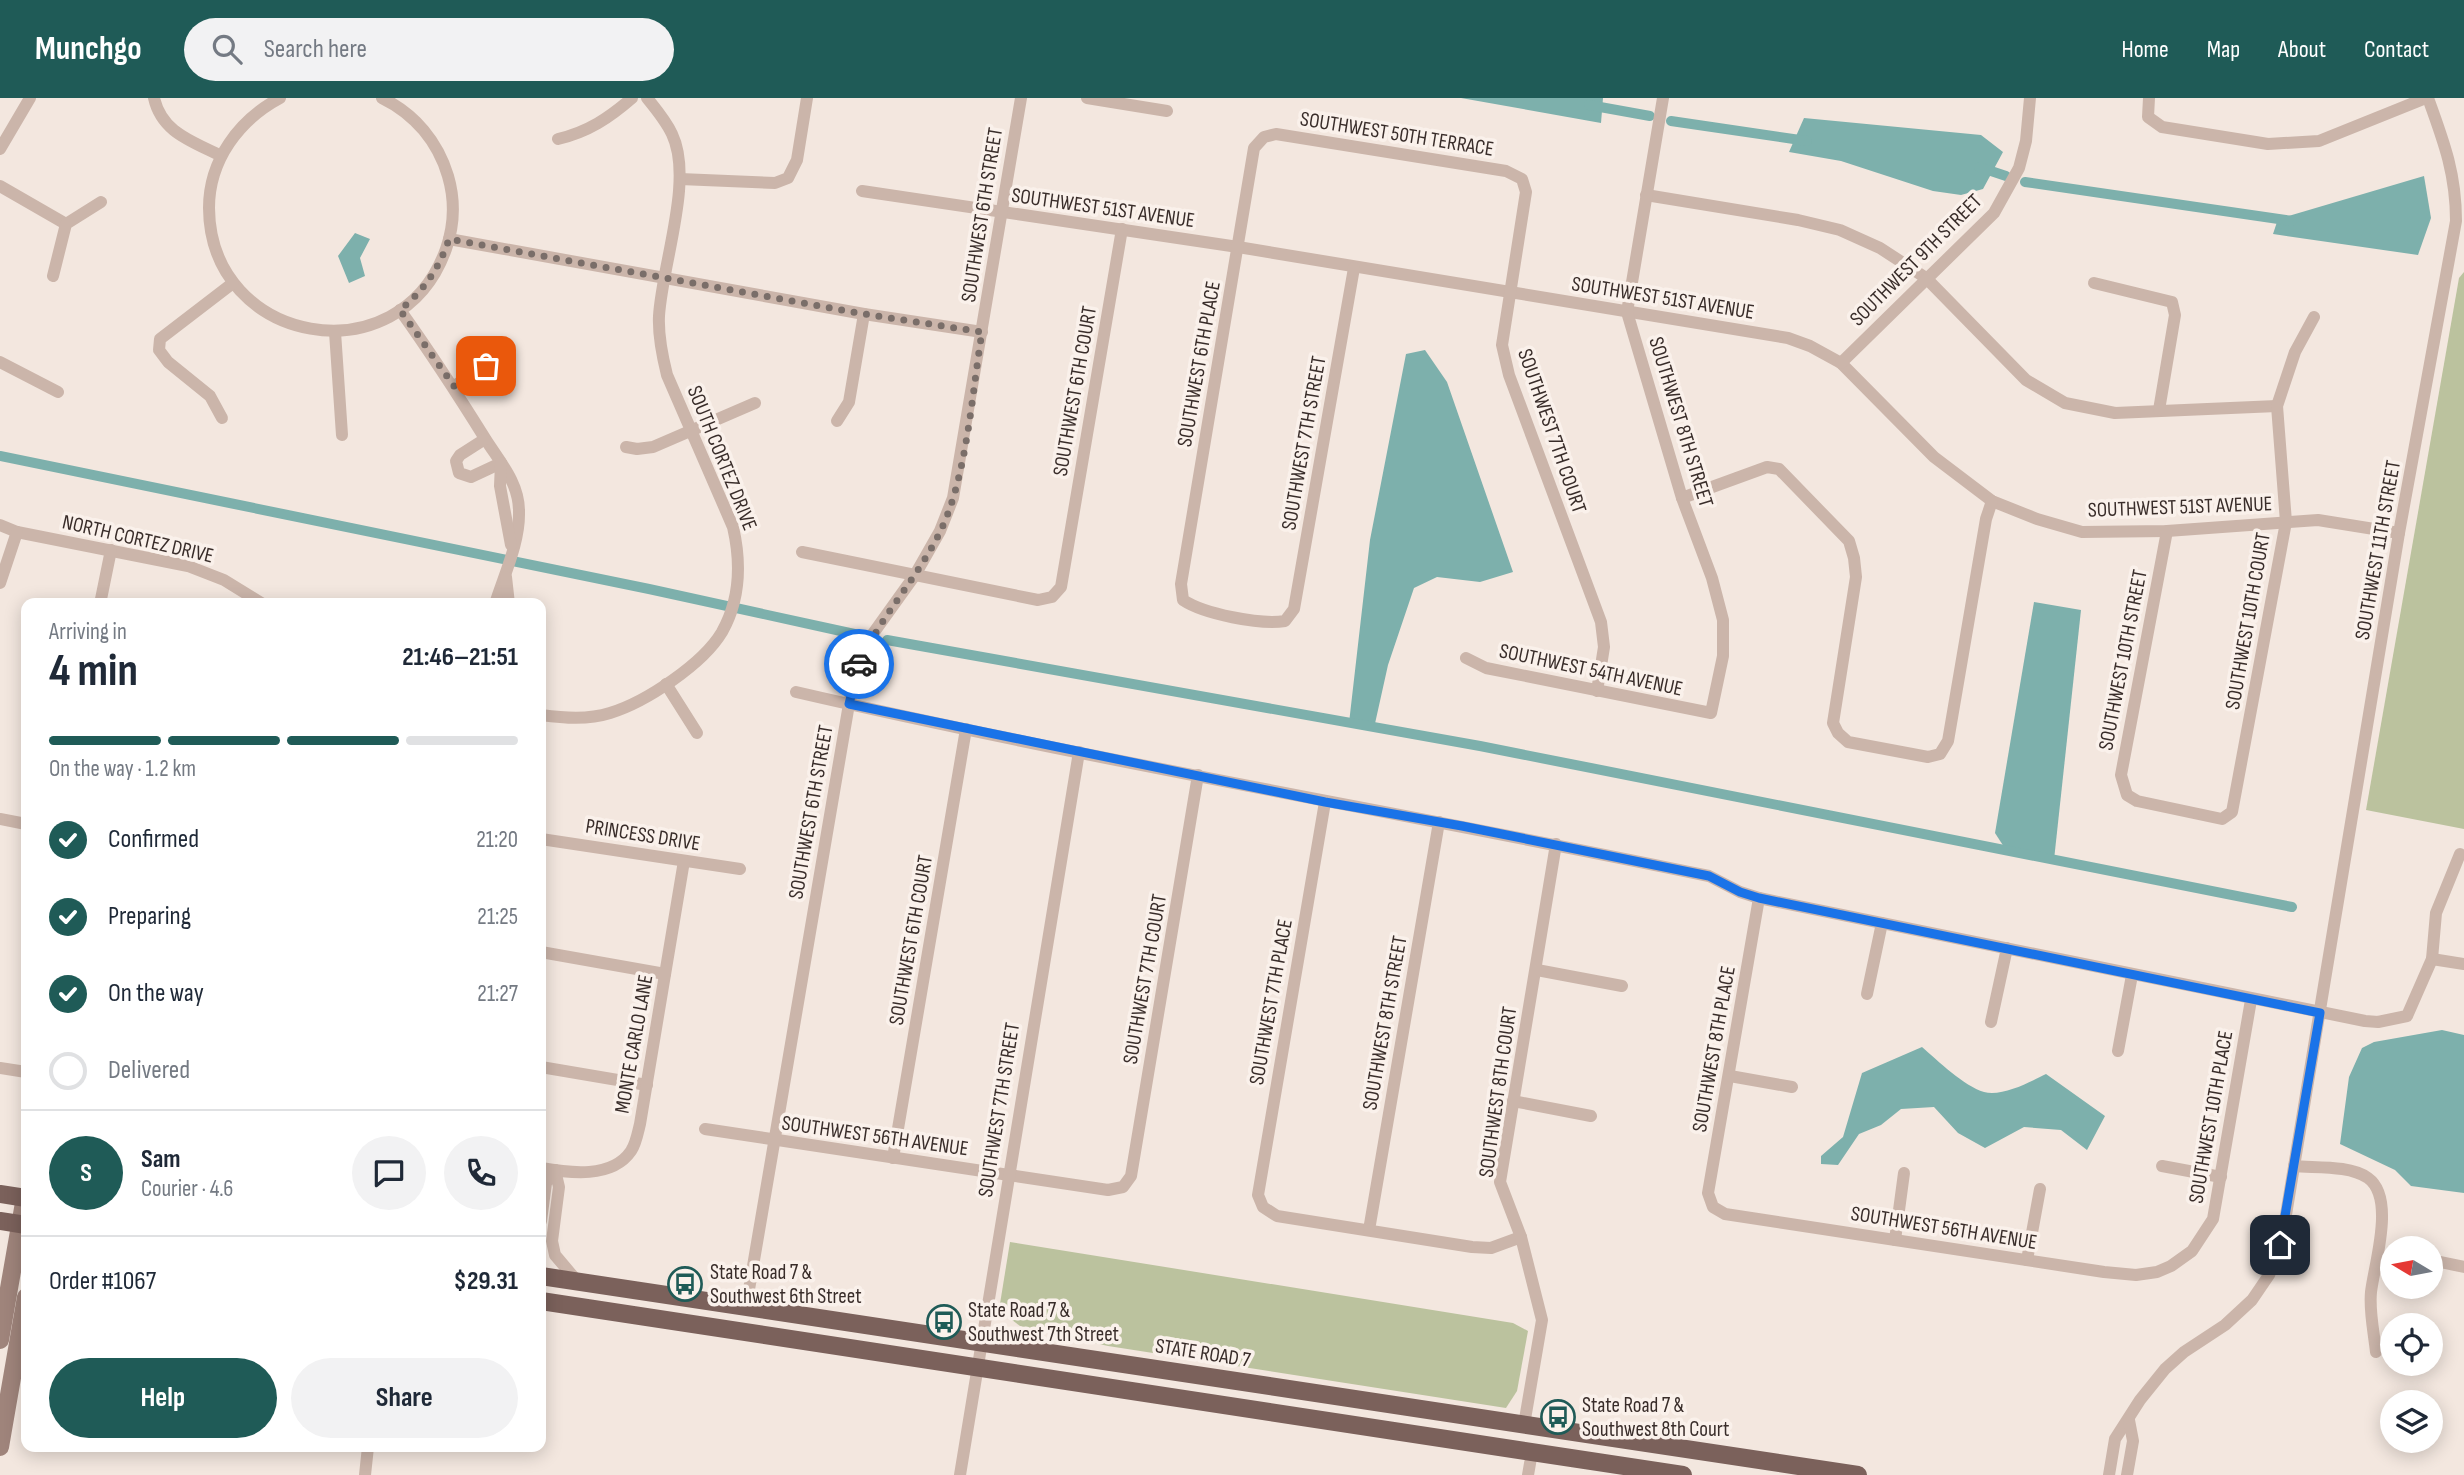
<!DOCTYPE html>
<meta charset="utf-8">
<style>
body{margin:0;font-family:"Sofia Sans Condensed",sans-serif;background:#f2f2f3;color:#1f2937;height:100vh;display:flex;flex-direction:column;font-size:26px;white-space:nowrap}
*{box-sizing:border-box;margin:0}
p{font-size:23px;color:#747a83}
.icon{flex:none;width:38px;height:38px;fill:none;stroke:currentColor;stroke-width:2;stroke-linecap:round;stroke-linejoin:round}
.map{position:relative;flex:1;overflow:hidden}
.side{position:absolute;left:21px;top:500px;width:525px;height:854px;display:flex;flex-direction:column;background:#fff;border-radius:14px;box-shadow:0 4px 18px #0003}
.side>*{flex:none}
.needle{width:46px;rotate:280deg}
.fabs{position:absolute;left:2380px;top:1138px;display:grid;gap:14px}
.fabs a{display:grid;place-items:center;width:63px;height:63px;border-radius:50%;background:#fff;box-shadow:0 4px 18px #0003;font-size:35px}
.pin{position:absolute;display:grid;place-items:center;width:60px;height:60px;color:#fff;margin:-30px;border-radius:14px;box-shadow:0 4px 10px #0006}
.courier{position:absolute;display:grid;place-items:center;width:70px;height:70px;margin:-35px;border:5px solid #1a73e8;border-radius:50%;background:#fff;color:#222;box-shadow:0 2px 9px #0007}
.summary em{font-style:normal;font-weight:700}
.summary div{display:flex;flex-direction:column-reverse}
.summary{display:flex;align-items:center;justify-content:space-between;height:119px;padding:0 28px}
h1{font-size:46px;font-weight:700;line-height:52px}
.bar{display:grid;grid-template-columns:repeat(4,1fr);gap:10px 7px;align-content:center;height:84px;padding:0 28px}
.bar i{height:9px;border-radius:5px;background:#e0e1e3}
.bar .current{background:#1f5b57}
.bar p{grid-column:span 4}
.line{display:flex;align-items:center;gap:18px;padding:0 28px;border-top:2px solid #e0e1e3}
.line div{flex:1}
.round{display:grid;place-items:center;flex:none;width:74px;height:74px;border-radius:37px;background:#f2f2f3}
ol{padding:0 28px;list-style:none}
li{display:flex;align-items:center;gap:21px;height:77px}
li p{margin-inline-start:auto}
li .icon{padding:7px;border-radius:50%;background:#1f5b57;color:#fff;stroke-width:4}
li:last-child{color:#747a83}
li i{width:38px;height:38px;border:4px solid #e0e1e3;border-radius:50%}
.button{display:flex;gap:14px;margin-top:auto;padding:14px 28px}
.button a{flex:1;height:80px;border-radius:42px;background:#1f5b57;color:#fff;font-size:28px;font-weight:700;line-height:80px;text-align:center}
.button a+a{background:#f2f2f3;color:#1f2937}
header{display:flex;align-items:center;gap:42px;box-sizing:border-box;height:98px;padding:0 35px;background:#1f5b57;color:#fff}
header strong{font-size:33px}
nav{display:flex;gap:38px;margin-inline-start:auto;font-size:24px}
.search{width:490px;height:63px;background:#f2f2f3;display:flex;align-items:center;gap:18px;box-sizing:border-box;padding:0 24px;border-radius:38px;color:#747a83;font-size:26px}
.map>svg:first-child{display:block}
.green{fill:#bbc29e}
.water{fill:#7db0ac}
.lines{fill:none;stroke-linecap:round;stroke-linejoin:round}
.canal{stroke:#7db0ac;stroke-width:10}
.minor{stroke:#cbb5aa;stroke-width:12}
.secondary{stroke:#9f847b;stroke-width:18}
.primary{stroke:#7b615b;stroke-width:18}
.done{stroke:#7a6e69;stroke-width:7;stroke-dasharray:0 12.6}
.route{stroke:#1a73e8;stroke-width:9}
.labels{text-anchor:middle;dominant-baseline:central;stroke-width:7;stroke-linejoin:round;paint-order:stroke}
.street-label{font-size:21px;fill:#392d2a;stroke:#faf1eb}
.poi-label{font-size:21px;fill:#392d2a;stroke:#faf1eb;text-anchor:start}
</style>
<header>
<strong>Munchgo</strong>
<div class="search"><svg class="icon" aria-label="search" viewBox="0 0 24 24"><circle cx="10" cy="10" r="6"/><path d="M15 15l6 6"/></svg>Search here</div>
<nav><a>Home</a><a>Map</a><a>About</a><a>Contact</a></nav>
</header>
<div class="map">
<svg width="2464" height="1377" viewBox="0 0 2464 1377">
<rect width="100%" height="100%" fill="#f3e7df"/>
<g class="green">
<path d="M2464,174V731L2366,712L2459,180Z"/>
<path d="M1010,1144L1513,1225L1528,1233L1517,1293L1506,1310L1108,1248L1020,1228L999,1212Z"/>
</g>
<g class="water">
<path d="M1461,0H1603L1601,25Z"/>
<path d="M1804,20L1981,37L2003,54L1983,91L1961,97L1933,93L1841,63L1789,54Z"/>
<path d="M2424,78L2431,120L2418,157L2273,136L2278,121Z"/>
<path d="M355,135L370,141L360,160L365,178L349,185L338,158Z"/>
<path d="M1425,252L1447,284L1513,474L1480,484L1437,479L1414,490L1388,567L1374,630L1349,625L1370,442L1406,256Z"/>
<path d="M2034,504L2081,512L2054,762L2006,752L1995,735Z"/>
<path d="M2442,932L2464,937V1095L2411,1088L2395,1072L2340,1046L2349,979L2362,950L2374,944Z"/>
<path d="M1922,949C1938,963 1964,988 1984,994C2002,999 2030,984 2046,976L2105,1018L2087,1052L2061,1032L2024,1029L1985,1050L1958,1035L1934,1009L1901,1011L1881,1027L1859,1036L1838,1067L1821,1066V1058L1843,1039L1862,975Z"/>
</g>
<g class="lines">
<g class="canal">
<path d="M1589,7L1650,18"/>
<path d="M1671,23L1807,43"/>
<path d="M1979,69L2006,78"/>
<path d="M2025,84L2292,123"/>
<path d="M0,358L649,491L859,537"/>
<path d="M887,542L1480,648L2292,809"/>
</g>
<g class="minor">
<path d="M154,0C162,35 192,43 221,58"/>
<path d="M280,0C239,22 209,62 209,110C210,247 400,281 446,151C454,128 455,102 448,78C438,44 415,16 382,0"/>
<path d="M1087,0L1167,13"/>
<path d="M2149,0L2148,19L2162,29L2268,46L2319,43L2426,0"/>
<path d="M558,41C588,34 609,20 632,0"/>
<path d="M0,51L30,0"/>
<path d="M680,81L775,85L788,80L797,62L807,0"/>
<path d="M0,88L66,126"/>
<path d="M862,93L1238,149L1788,240L1810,248L1841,265L1934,359L1992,403L2037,421L2082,434L2167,433L2318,422L2399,435"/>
<path d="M1646,97L1798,122L1840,132L1880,150L1926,180L2026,282L2065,305L2115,315L2277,308"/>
<path d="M449,141L864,216L982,234"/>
<path d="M1354,170L1294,511L1285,523C1260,527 1204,516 1183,502L1181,486L1254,50L1264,39L1276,36L1506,73L1522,81L1526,94L1502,247L1509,277L1601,524L1604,549L1597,593"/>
<path d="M53,178L66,126L101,104"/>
<path d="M2094,185L2172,204L2175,217L2159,312"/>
<path d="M400,212C430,254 458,297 486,342C500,364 519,385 519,413C520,444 504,477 495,506"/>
<path d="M335,234L342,337"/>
<path d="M0,264L58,294"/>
<path d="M1841,265L1994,115L2019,70L2026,43L2030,0"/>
<path d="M454,288L502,258"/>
<path d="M222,320L210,298L168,264L159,252L160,241L233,185"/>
<path d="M837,323L849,304L864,216"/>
<path d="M485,341L460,357L456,363L459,375L471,379L501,365"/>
<path d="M626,349L637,351L653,349L755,305"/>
<path d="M501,365L500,388L511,447"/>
<path d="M1682,400L1767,369L1779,371L1849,443L1854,460L1856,479L1833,625L1838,635L1848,644L1928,659L1940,656L1948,643L1986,421L1992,403"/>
<path d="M0,427L17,434L188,468L224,482L263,506"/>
<path d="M2167,433L2121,677L2127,697L2137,703L2222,721L2232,714L2286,424L2277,308L2295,254L2314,219"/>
<path d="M802,454L1038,502L1052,499L1061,489L1122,131"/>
<path d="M506,479L509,506"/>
<path d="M0,485L17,434"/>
<path d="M100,506L111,452"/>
<path d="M1466,560L1486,570L1711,615L1723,558V522L1712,480L1682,400L1627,214L1663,0"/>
<path d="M666,586L697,635"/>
<path d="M796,594C1099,664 1405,715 1709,778L1740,794L1759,800L2365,923L2378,924L2407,918L2432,861L2436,815L2460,756"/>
<path d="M541,617C564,620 588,622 610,615C646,604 703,566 722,534C740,502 741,464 733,429L667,277C662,257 658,238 659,218C662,166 694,82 672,36C666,23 656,11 647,0"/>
<path d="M1325,704L1258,1097L1263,1109L1277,1118L1472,1149L1491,1150L1521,1139"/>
<path d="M0,721L26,726"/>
<path d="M541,741L740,771"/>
<path d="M1759,800L1708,1095L1713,1109L1725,1116L2104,1174L2136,1177L2157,1174L2171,1168L2192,1153L2213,1121L2251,902"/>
<path d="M541,854L665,876"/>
<path d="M2432,861L2464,866"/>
<path d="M1537,872L1622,888"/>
<path d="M1867,896L1882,825"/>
<path d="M1991,924L2007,850"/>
<path d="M2118,953L2132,877"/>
<path d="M541,969L647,987"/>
<path d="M0,970L26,974"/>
<path d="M1730,978L1792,989"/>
<path d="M1513,1003L1591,1018"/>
<path d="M705,1031L1108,1092L1123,1089L1131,1078L1198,677"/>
<path d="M893,1060L966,631"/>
<path d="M2162,1068L2221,1079"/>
<path d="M2294,1068C2316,1070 2350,1067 2368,1080C2396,1100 2374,1167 2371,1194C2369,1213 2374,1235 2376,1254"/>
<path d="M541,1070C569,1075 612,1081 631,1053C636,1046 638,1034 640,1026L684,763"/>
<path d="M555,1072L559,1089L552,1143L555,1157L577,1183"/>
<path d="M541,1123L546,1085L555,1072"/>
<path d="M1369,1132L1439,724"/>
<path d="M1895,1142L1904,1075"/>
<path d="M2027,1162L2040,1091"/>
<path d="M2431,1162L2464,1169"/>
<path d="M746,1209L849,606L858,569L872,537L915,477L940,433L953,400L1021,0"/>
<path d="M1524,1327L1542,1222L1521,1139L1500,1084L1556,746"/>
<path d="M365,1377L368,1349"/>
<path d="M960,1377L1079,654"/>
<path d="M1528,1377L1532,1354"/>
<path d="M2109,1377L2115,1341L2140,1302L2165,1271L2184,1254L2225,1227L2252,1202L2269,1177L2281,1147L2399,435L2456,123C2456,76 2444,44 2428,0"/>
<path d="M2127,1377L2133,1343L2129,1322"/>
</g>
<g class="secondary">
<path d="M0,1242L25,1099"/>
<path d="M0,1349L26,1199"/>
</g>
<g class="primary">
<path d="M0,1096L26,1100"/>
<path d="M0,1123L26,1127"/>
<path d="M541,1178L1858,1377"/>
<path d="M541,1203L1683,1377"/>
</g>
</g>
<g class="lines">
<path class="done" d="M486,268L454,288L400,212C424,192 439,171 449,141L864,216L982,234C972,295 967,379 940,434C917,481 880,519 859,566"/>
<path class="route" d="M859,566L849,606L1325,704L1462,728L1709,778L1740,794L1759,800L2320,915L2280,1147"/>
</g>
<defs>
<g id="bus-ring" transform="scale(1.75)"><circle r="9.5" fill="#faf1eb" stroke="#1f5b57" stroke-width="1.5"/><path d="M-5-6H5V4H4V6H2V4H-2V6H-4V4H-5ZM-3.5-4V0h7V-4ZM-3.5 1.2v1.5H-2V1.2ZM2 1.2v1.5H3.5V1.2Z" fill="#1f5b57"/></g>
</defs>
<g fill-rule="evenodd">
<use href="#bus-ring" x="685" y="1186"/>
<use href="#bus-ring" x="944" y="1224"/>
<use href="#bus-ring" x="1558" y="1319"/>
</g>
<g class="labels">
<g class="street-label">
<text transform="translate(1397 36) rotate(9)">SOUTHWEST 50TH TERRACE</text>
<text transform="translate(1103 110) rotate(8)">SOUTHWEST 51ST AVENUE</text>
<text transform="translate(982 117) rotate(-81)">SOUTHWEST 6TH STREET</text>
<text transform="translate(1916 162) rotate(-45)">SOUTHWEST 9TH STREET</text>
<text transform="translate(1663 200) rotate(9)">SOUTHWEST 51ST AVENUE</text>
<text transform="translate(1199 266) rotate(-80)">SOUTHWEST 6TH PLACE</text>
<text transform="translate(1075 293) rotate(-80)">SOUTHWEST 6TH COURT</text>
<text transform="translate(1681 324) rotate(73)">SOUTHWEST 8TH STREET</text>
<text transform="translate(1552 333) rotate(71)">SOUTHWEST 7TH COURT</text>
<text transform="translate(1304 345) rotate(-80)">SOUTHWEST 7TH STREET</text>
<text transform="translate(722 360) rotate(68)">SOUTH CORTEZ DRIVE</text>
<text transform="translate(2180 409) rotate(-2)">SOUTHWEST 51ST AVENUE</text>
<text transform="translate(138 441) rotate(13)">NORTH CORTEZ DRIVE</text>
<text transform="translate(2378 452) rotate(-80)">SOUTHWEST 11TH STREET</text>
<text transform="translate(2248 523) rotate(-80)">SOUTHWEST 10TH COURT</text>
<text transform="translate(2123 562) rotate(-79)">SOUTHWEST 10TH STREET</text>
<text transform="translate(1591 572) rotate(12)">SOUTHWEST 54TH AVENUE</text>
<text transform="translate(811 714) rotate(-80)">SOUTHWEST 6TH STREET</text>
<text transform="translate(643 737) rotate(9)">PRINCESS DRIVE</text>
<text transform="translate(911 842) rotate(-80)">SOUTHWEST 6TH COURT</text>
<text transform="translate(1145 881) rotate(-80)">SOUTHWEST 7TH COURT</text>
<text transform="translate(1271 904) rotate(-80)">SOUTHWEST 7TH PLACE</text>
<text transform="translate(1385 925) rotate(-80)">SOUTHWEST 8TH STREET</text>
<text transform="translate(634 946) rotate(-80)">MONTE CARLO LANE</text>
<text transform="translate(1714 951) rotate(-80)">SOUTHWEST 8TH PLACE</text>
<text transform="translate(1498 994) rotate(-82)">SOUTHWEST 8TH COURT</text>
<text transform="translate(999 1012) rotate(-81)">SOUTHWEST 7TH STREET</text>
<text transform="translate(2211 1019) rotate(-80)">SOUTHWEST 10TH PLACE</text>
<text transform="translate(875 1038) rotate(8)">SOUTHWEST 56TH AVENUE</text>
<text transform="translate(1944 1130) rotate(9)">SOUTHWEST 56TH AVENUE</text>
<text transform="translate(1203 1255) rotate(9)">STATE ROAD 7</text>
</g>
<g class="poi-label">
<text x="710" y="1174">State Road 7 &amp;<tspan x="710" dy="24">Southwest 6th Street</tspan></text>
<text x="968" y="1212">State Road 7 &amp;<tspan x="968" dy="24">Southwest 7th Street</tspan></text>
<text x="1582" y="1307">State Road 7 &amp;<tspan x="1582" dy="24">Southwest 8th Court</tspan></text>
</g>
</g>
</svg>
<div class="fabs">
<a><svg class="needle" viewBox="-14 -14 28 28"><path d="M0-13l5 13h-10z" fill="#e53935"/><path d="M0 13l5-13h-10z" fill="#747a83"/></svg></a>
<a><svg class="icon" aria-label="locate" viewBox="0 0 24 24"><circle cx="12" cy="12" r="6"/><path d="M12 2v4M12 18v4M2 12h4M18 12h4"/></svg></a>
<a><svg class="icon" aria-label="layers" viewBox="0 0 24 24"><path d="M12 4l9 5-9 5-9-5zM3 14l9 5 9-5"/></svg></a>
</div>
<div class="pin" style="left:486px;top:268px;background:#ea580c"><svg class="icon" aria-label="bag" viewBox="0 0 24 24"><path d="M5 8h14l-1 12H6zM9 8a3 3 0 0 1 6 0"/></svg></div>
<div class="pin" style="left:2280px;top:1147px;background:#1f2937"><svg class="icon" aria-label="home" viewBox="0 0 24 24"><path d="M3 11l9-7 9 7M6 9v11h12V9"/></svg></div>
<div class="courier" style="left:859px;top:566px"><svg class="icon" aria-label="car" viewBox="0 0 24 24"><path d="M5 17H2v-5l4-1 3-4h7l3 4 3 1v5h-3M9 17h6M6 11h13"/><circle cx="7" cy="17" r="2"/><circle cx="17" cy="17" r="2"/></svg></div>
<section class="side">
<div class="summary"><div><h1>4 min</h1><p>Arriving in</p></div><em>21:46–21:51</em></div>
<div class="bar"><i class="current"></i><i class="current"></i><i class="current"></i><i></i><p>On the way · 1.2 km</p></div>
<ol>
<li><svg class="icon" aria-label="check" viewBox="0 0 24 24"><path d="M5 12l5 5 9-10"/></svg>Confirmed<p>21:20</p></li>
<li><svg class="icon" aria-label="check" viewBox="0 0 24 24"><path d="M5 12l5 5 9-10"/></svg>Preparing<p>21:25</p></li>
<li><svg class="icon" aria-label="check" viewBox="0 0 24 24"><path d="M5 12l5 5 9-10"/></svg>On the way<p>21:27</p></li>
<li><i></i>Delivered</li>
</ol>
<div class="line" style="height:126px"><b class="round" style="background:#1f5b57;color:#fff">S</b><div><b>Sam</b><p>Courier · 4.6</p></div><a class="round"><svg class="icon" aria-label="chat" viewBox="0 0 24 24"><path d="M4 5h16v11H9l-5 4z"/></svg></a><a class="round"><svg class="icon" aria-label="phone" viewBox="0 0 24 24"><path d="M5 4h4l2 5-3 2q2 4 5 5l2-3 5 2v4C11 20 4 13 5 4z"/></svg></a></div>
<div class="line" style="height:91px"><div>Order #1067</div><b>$29.31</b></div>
<div class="button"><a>Help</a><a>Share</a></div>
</section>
</div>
